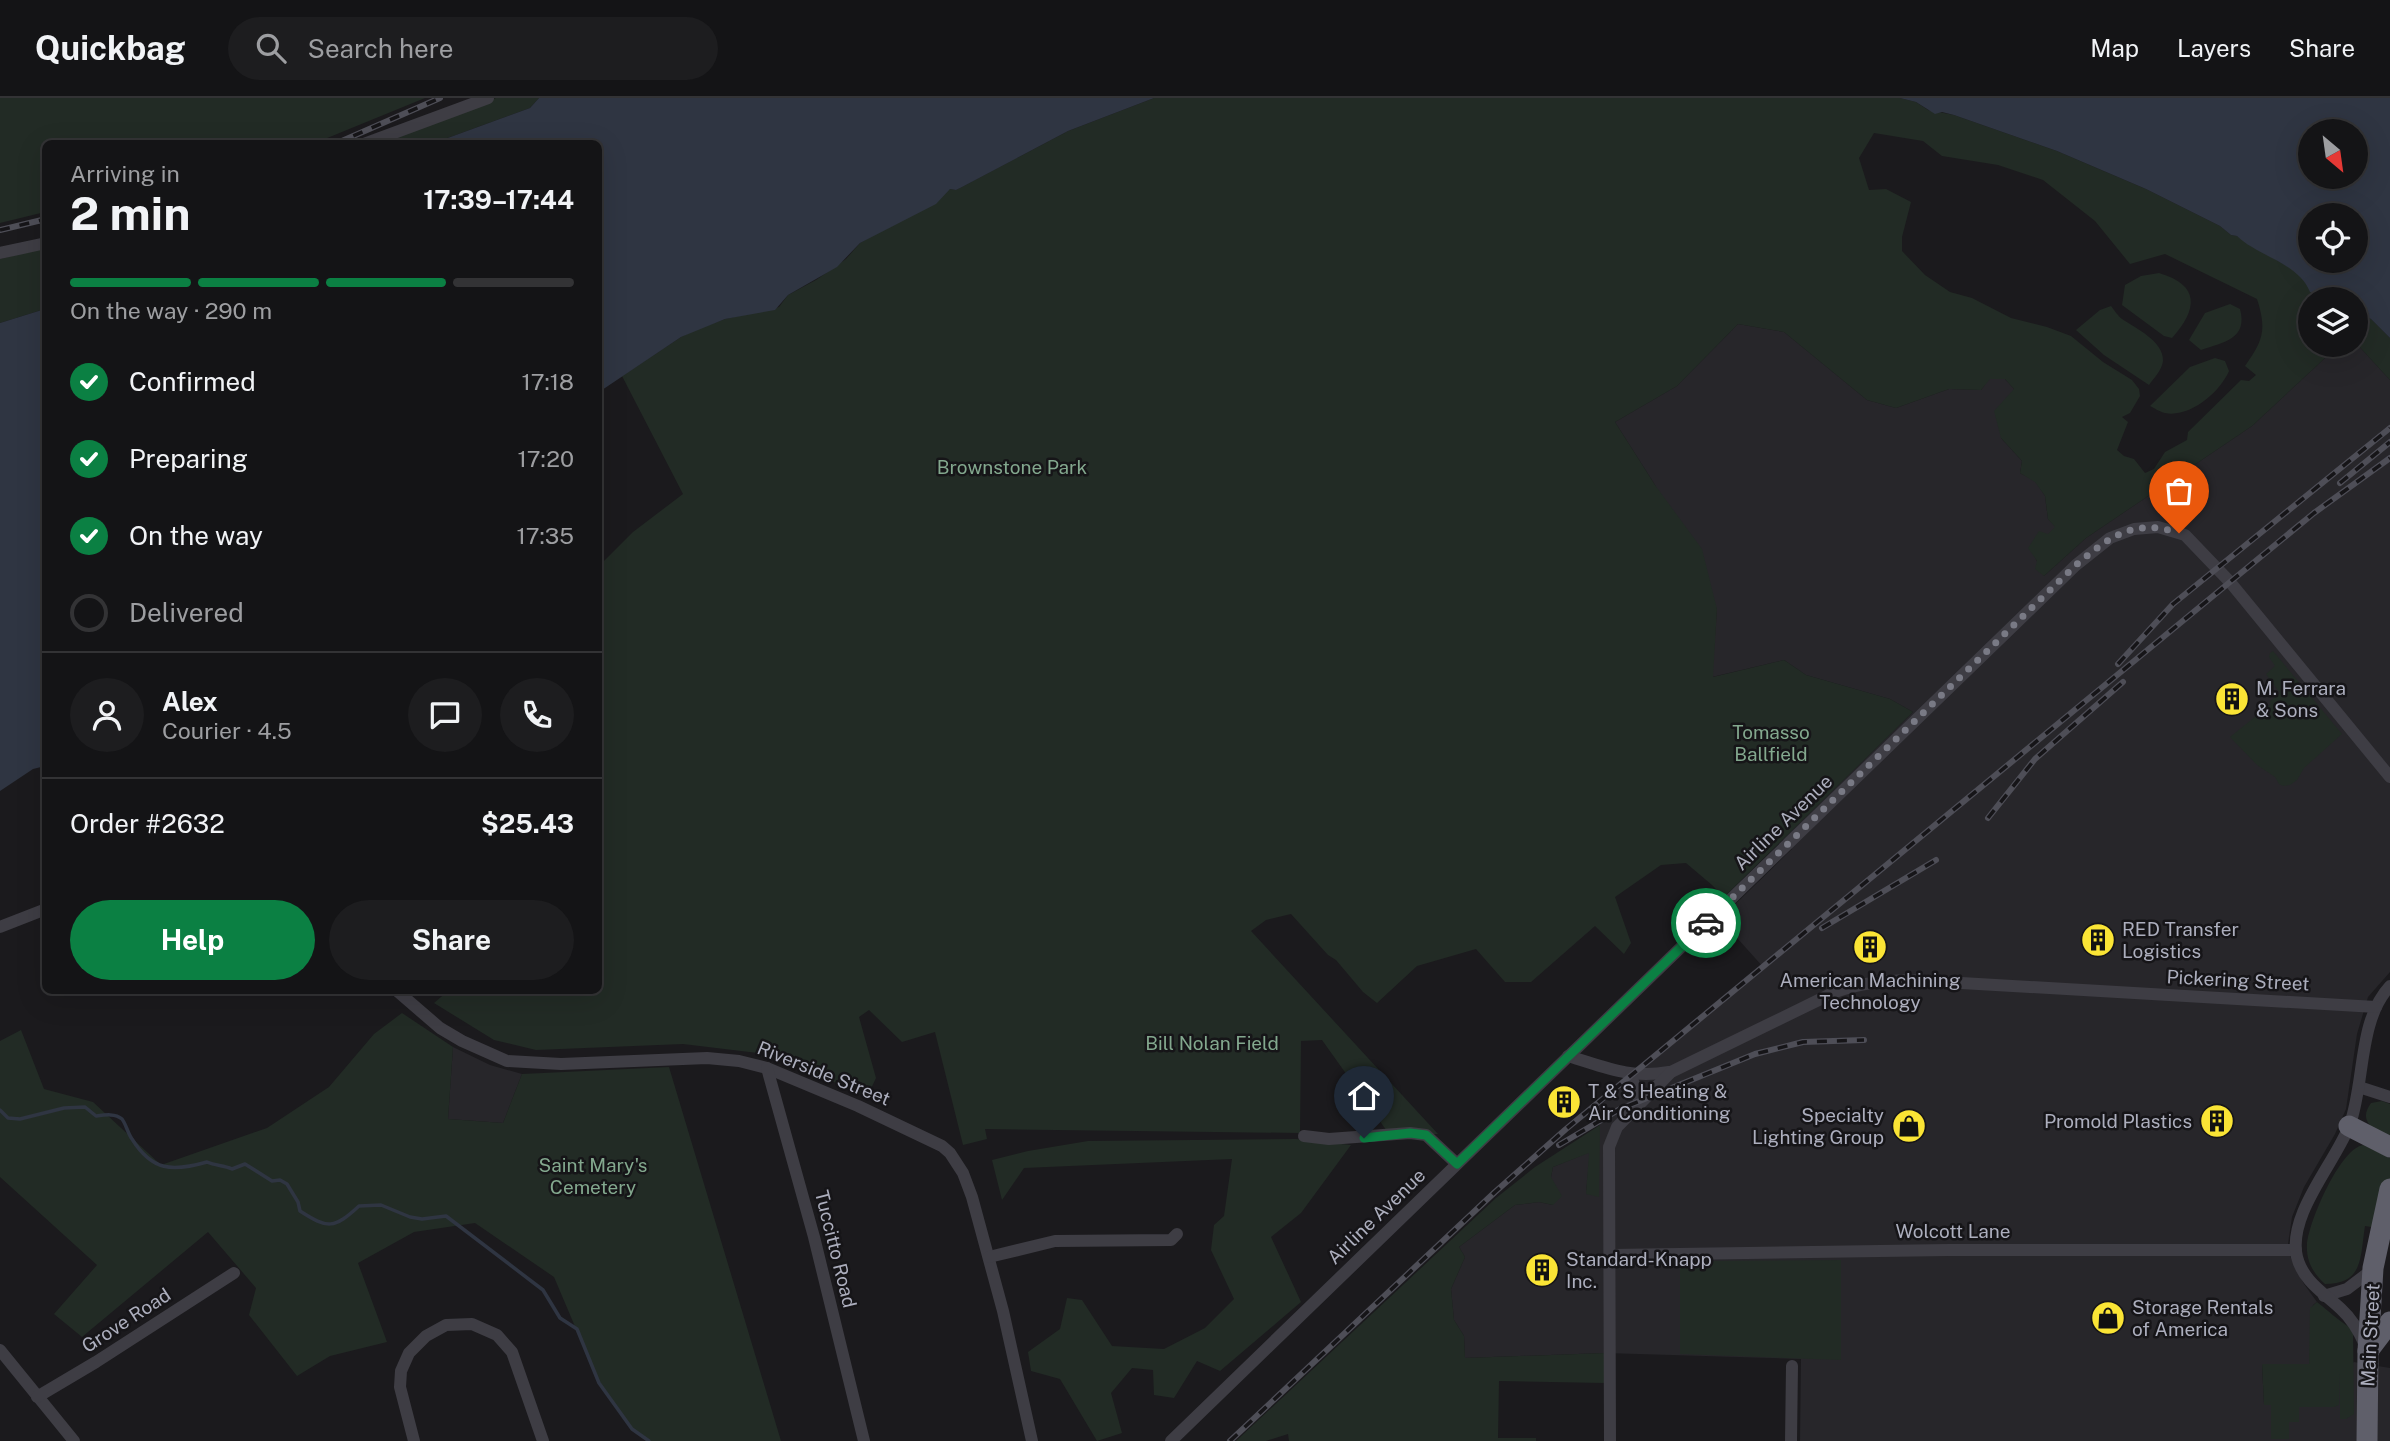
<!DOCTYPE html>
<meta charset="utf-8">
<style>
body{margin:0;font-family:"Public Sans",sans-serif;background:#1d1d1f;color:#f1f3f6;height:100vh;display:flex;flex-direction:column;font-size:26px;white-space:nowrap}
*{box-sizing:border-box;margin:0}
p{font-size:23px;color:#9d9ea1}
.icon{flex:none;width:38px;height:38px;fill:none;stroke:currentColor;stroke-width:2;stroke-linecap:round;stroke-linejoin:round}
.map{position:relative;flex:1;overflow:hidden}
.details{position:absolute;left:42px;top:42px;width:560px;height:854px;display:flex;flex-direction:column;background:#141416;border-radius:10px;box-shadow:0 7px 28px #0002,0 0 0 2px #333335}
.details>*{flex:none}
.needle{width:46px;rotate:151deg}
.buttons{position:absolute;left:2298px;top:21px;display:grid;gap:14px}
.buttons a{display:grid;place-items:center;width:70px;height:70px;border-radius:50%;background:#141416;box-shadow:0 7px 28px #0002,0 0 0 2px #333335;font-size:35px}
.pin{position:absolute;display:grid;place-items:center;width:60px;height:60px;color:#fff;margin:-72px -30px;border-radius:50% 50% 50% 0;rotate:-45deg;box-shadow:0 0 7px #0007}
.pin .icon{rotate:45deg}
.courier{position:absolute;display:grid;place-items:center;width:70px;height:70px;margin:-35px;border:5px solid #0b8043;border-radius:50%;background:#fff;color:#222;box-shadow:0 2px 9px #0007}
.headline em{font-style:normal;font-weight:700}
.headline div{display:flex;flex-direction:column-reverse}
.headline{display:flex;align-items:center;justify-content:space-between;height:119px;padding:0 28px}
h1{font-size:46px;font-weight:700;line-height:52px}
.bar{display:grid;grid-template-columns:repeat(4,1fr);gap:10px 7px;align-content:center;height:84px;padding:0 28px}
.bar i{height:9px;border-radius:5px;background:#333335}
.bar .current{background:#0b8043}
.bar p{grid-column:span 4}
.line{display:flex;align-items:center;gap:18px;padding:0 28px;border-top:2px solid #333335}
.line div{flex:1}
.round{display:grid;place-items:center;flex:none;width:74px;height:74px;border-radius:37px;background:#1d1d1f}
ol{padding:0 28px;list-style:none}
li{display:flex;align-items:center;gap:21px;height:77px}
li p{margin-inline-start:auto}
li .icon{padding:7px;border-radius:50%;background:#0b8043;color:#fff;stroke-width:4}
li:last-child{color:#9d9ea1}
li i{width:38px;height:38px;border:4px solid #333335;border-radius:50%}
.button{display:flex;gap:14px;margin-top:auto;padding:14px 28px}
.button a{flex:1;height:80px;border-radius:42px;background:#0b8043;color:#fff;font-size:28px;font-weight:700;line-height:80px;text-align:center}
.button a+a{background:#1d1d1f;color:#f1f3f6}
header{display:flex;align-items:center;gap:42px;box-sizing:border-box;height:98px;padding:0 35px;background:#141416;border-bottom:2px solid #333335}
header strong{font-size:33px}
nav{display:flex;gap:38px;margin-inline-start:auto;font-size:24px}
.search{width:490px;height:63px;background:#1d1d1f;display:flex;align-items:center;gap:18px;box-sizing:border-box;padding:0 24px;border-radius:38px;color:#9d9ea1;font-size:26px}
.map>svg:first-child{display:block}
.built{fill:#27262a}
.green{fill:#222b25;fill-rule:evenodd}
.water{fill:#2f3542;fill-rule:evenodd}
.lines{fill:none;stroke-linecap:round;stroke-linejoin:round}
.stream{stroke:#2f3542;stroke-width:3.5}
.minor{stroke:#3e3d44;stroke-width:12}
.trunk{stroke:#5f5f6a;stroke-width:21}
.rail-casing{stroke:#4e4e57;stroke-width:6}
.rail{stroke:#161518;stroke-width:3.5;stroke-dasharray:10;stroke-linecap:butt}
.done{stroke:#797a85;stroke-width:7;stroke-dasharray:0 12.6}
.route{stroke:#0b8043;stroke-width:9}
.labels{text-anchor:middle;dominant-baseline:central;stroke-width:5;stroke-linejoin:round;paint-order:stroke}
.park-label{font-size:19px;fill:#83a88e;stroke:#161518}
.poi-label{font-size:19px;fill:#acaebd;stroke:#161518;text-anchor:start}
.street-label{font-size:19px;fill:#acaebd;stroke:#161518}
</style>
<header>
<strong>Quickbag</strong>
<div class="search"><svg class="icon" aria-label="search" viewBox="0 0 24 24"><circle cx="10" cy="10" r="6"/><path d="M15 15l6 6"/></svg>Search here</div>
<nav><a>Map</a><a>Layers</a><a>Share</a></nav>
</header>
<div class="map">
<svg width="2390" height="1343" viewBox="0 0 2390 1343">
<rect width="100%" height="100%" fill="#1b1a1d"/>
<g class="built">
<path d="M1738,226L1784,234L1867,302L1896,310L1949,291L1981,292L1989,281H2005L2014,291L2001,340L2022,363L2020,375L2035,383L2045,398L2048,421L2056,429L2033,455L2044,478L2086,440L2252,328L2339,247H2356V245L2390,282V874L2368,899L2357,936L2346,1011L2335,1036L2304,1089L2292,1119L2288,1146L2291,1160L2304,1186L2317,1204L2313,1207L2309,1267H2262L2264,1306L2271,1307V1340L2289,1324H2299V1309H2334L2339,1276L2354,1264L2390,1270V1343H1800L1801,1261L1605,1255L1465,1260L1464,1238L1454,1222L1451,1191L1465,1159L1459,1149L1515,1107L1539,1104L1553,1107L1551,1079L1553,1069L1590,1054L1586,1095L1600,1027L1591,1015L1764,870L1720,821L1792,751L1783,741L1913,614L1890,601L1806,577L1784,562L1712,579L1717,511L1655,387L1615,324L1677,288Z"/>
<path d="M453,949L490,967L522,976L503,1025L448,1021Z"/>
</g>
<g class="green">
<path d="M0,0H425L315,45L46,46L45,114L0,125Z"/>
<path d="M496,0H539L530,10L434,45L378,46Z"/>
<path d="M1154,0H1900L1916,4L1928,12L1954,17L2057,53L2146,91L2220,128L2231,137L2237,138L2295,173L2318,196L2335,197L2343,201H2310V247H2339L2252,328L2086,440L2044,478L2035,471L2037,463L2028,450L2039,433L2048,436L2055,429L2048,421L2045,398L2035,384L2020,375L2022,363L2001,340L1994,313L2014,291L2005,281H1990L1981,292L1949,291L1896,310L1867,302L1784,234L1738,226L1677,288L1615,324L1655,387L1702,451L1717,511L1713,579L1784,562L1806,577L1890,601L1913,614L1724,799L1712,787L1686,765L1661,767L1615,799L1631,845L1624,856L1595,828L1531,884H1505L1476,851L1417,868L1377,905L1363,894L1336,862L1328,857L1291,816L1266,822L1251,833L1438,1036H1389L1322,942L1301,943L1300,1035L985,1031L987,1041L963,1047L935,934L902,944L869,912L859,919L876,980L867,999L774,957L683,946L536,952L494,942L434,905L448,893L598,892L599,468L633,434L683,396L622,278L681,239L695,232L725,221L779,209L788,197L816,182L846,161L860,145L950,91L956,92L1068,33ZM1874,35L1923,43L1942,58L1998,67L2043,82L2095,123L2130,166L2165,156L2257,201C2267,232 2263,243 2245,268L2256,277L2249,283L2241,282L2188,334L2187,342L2165,354L2154,371L2145,375L2134,361L2124,358L2117,352L2128,324L2122,319L2130,315L2140,298L2139,291L2132,282L2103,264L2071,238L2047,229L2011,220L1972,200L1950,194L1925,177L1902,153V139L1911,104L1886,91L1869,92L1859,60Z"/>
<path d="M45,150V211L0,225V161Z"/>
<path d="M2159,175C2200,187 2198,211 2172,240L2164,238L2122,207L2125,187L2141,178Z"/>
<path d="M2230,206L2240,211C2248,241 2224,244 2201,252L2189,242L2205,215Z"/>
<path d="M2111,208C2114,212 2118,218 2122,221C2135,230 2164,243 2163,263C2162,272 2154,280 2149,287L2104,257L2076,232L2100,212Z"/>
<path d="M2356,213L2371,221L2390,240V282L2356,245Z"/>
<path d="M2215,260L2225,263L2229,273C2220,294 2190,320 2165,315C2160,314 2154,310 2150,308L2190,269Z"/>
<path d="M2273,553L2342,636L2304,670L2297,682L2290,687L2283,688L2279,686L2275,679L2257,667L2230,639L2271,606L2269,604L2280,595L2266,576L2275,568L2269,559L2270,555Z"/>
<path d="M402,915L453,949L448,1021L503,1025L522,976L669,969L781,1343H649L632,1331L599,1285L554,1179L475,1125L414,1134L358,1165L387,1244L330,1258L297,1278L249,1217L256,1190L208,1134L82,1239L54,1216L97,1167L0,1079V943L21,932L44,991L93,1004L161,1067L267,1030L329,989L374,936Z"/>
<path d="M2382,1003L2390,1006V1041C2375,1032 2357,1024 2371,1005Z"/>
<path d="M1600,1027L1599,1099L1586,1096L1589,1055L1553,1069L1551,1079L1562,1098L1553,1107L1539,1104L1515,1107L1459,1149L1465,1159L1451,1191L1454,1222L1464,1238L1465,1260L1605,1255L1604,1285L1499,1283L1498,1340H1536V1343H1289L1288,1336L1266,1343H1236L1496,1100L1535,1069Z"/>
<path d="M1296,1041L1351,1047L1301,1115L1271,1139L1301,1204L1220,1273L1197,1263L1174,1300L1154,1297L1153,1272L1132,1270L1111,1295L1122,1335L1097,1343L1060,1281L1031,1273L1028,1254L1060,1231L1067,1200L1082,1202L1112,1248L1164,1251L1205,1230L1234,1201L1211,1152L1214,1127L1224,1118L1232,1061L1024,1070L1002,1102L992,1062L1028,1053L1088,1043Z"/>
<path d="M2364,1047L2390,1060V1132L2365,1128C2360,1159 2364,1186 2325,1186C2313,1175 2306,1163 2307,1147C2308,1125 2341,1048 2364,1047Z"/>
<path d="M1841,1162V1262L1680,1256V1169L1695,1163Z"/>
<path d="M2317,1204C2326,1211 2345,1228 2353,1231L2354,1316L2346,1321H2340V1275L2339,1307L2334,1309H2299V1324H2289V1341H2271V1307H2264L2262,1266H2309L2310,1210Z"/>
</g>
<g class="water">
<path d="M539,0H1154L1068,33L962,89L956,92L950,91L936,106L860,145L837,169L788,197L775,212L725,221L681,239L599,294L598,46L434,45L530,10Z"/>
<path d="M1900,0H2390V240L2371,221L2356,213V201C2346,201 2320,197 2310,194C2299,165 2259,159 2237,138L2231,137L2220,128L2146,91L2057,53L1954,17L1942,14L1935,16L1916,4ZM2310,33H2356V79H2310ZM2310,117H2356V163H2310Z"/>
<path d="M45,211V668L33,671L0,693V225Z"/>
</g>
<g class="lines">
<path class="stream" d="M0,1012L8,1020L20,1021L64,1010L85,1009L96,1018C104,1017 115,1015 122,1021C126,1026 128,1036 132,1041C152,1073 172,1074 207,1064C216,1068 223,1067 232,1071L245,1066L272,1083L280,1082L287,1086L298,1104L300,1113C328,1131 334,1131 359,1108L381,1107L410,1119L422,1121L446,1118L543,1192L560,1220L577,1231L599,1285L632,1331L649,1343"/>
<g class="minor">
<path d="M364,46L488,0"/>
<path d="M0,155L46,145"/>
<path d="M0,829L46,811"/>
<path d="M396,892L440,930L462,943L507,963L561,966L707,960L739,963L767,970L858,1008L942,1048L950,1055L963,1075L972,1099L1003,1213L1032,1343"/>
<path d="M1568,958C1605,969 1629,981 1669,974"/>
<path d="M767,970L814,1139L864,1343"/>
<path d="M1631,977L1640,1005"/>
<path d="M2359,989L2390,999"/>
<path d="M1304,1038L1329,1041L1410,1035L1426,1037L1457,1066"/>
<path d="M1611,1157L1948,1152H2296"/>
<path d="M989,1159L1055,1143L1171,1142L1177,1136"/>
<path d="M2324,1198L2347,1191L2372,1172"/>
<path d="M2365,1247C2359,1233 2352,1221 2341,1211C2324,1195 2303,1183 2297,1159C2287,1116 2336,1064 2350,1026C2365,984 2358,922 2390,888"/>
<path d="M0,1252L74,1343"/>
<path d="M37,1299L96,1264L234,1175"/>
<path d="M414,1343L400,1289L401,1273L409,1255L426,1238L446,1227L472,1226L497,1237L512,1254L543,1343"/>
<path d="M1171,1343L2076,467L2110,440L2134,431L2158,429L2185,437L2230,484L2390,679"/>
<path d="M1610,1343L1609,1049L1617,1029L1671,974L1835,894C1860,885 1883,883 1910,882L2376,909"/>
<path d="M1791,1343L1792,1268"/>
</g>
<g class="trunk">
<path d="M2349,1028L2390,1049"/>
<path d="M2368,1253L2390,1224"/>
<path d="M2367,1343L2368,1253L2373,1170L2390,1091"/>
</g>
<g class="rail-casing">
<g id="rail">
<path d="M335,46L440,0"/>
<path d="M0,132L46,121"/>
<path d="M2340,385L2390,344"/>
<path d="M2118,566L2173,506L2390,330"/>
<path d="M1988,720L2035,661L2123,584"/>
<path d="M1822,830L1936,762"/>
<path d="M1559,1047L1620,1011L1755,956L1803,944L1864,942"/>
<path d="M1230,1343L1495,1094L1566,1031L2230,484L2314,415L2390,360"/>
</g>
</g>
<use href="#rail" class="rail"/>
</g>
<g class="lines">
<path class="done" d="M1706,825L2076,467C2111,438 2133,420 2179,435"/>
<path class="route" d="M1364,1040L1410,1035L1426,1037L1457,1066L1706,825"/>
</g>
<defs>
<g id="building-disc" transform="scale(1.75)"><circle r="9.5" fill="#fae435" stroke="#161518"/><path d="M-4-6H4V6H1V3H-1V6H-4ZM-2.5-4.3h1.7v1.8h-1.7ZM.8-4.3h1.7v1.8H.8ZM-2.5-1h1.7V.8h-1.7ZM.8-1h1.7V.8H.8Z" fill="#111"/></g>
<g id="shop-disc" transform="scale(1.75)"><circle r="9.5" fill="#fae435" stroke="#161518"/><path d="M-5-2.5h2.3a2.7 3.5 0 0 1 5.4 0H5L5.5 6h-11ZM-1.5-2.5h3a1.5 2.3 0 0 0-3 0Z" fill="#111"/></g>
</defs>
<g fill-rule="evenodd">
<use href="#building-disc" x="2232" y="601"/>
<use href="#building-disc" x="2098" y="842"/>
<use href="#building-disc" x="1870" y="849"/>
<use href="#building-disc" x="1564" y="1004"/>
<use href="#building-disc" x="2217" y="1023"/>
<use href="#shop-disc" x="1909" y="1028"/>
<use href="#building-disc" x="1542" y="1172"/>
<use href="#shop-disc" x="2108" y="1220"/>
</g>
<g class="labels">
<g class="park-label">
<text x="1012" y="369">Brownstone Park</text>
<text x="1771" y="634">Tomasso<tspan x="1771" dy="22">Ballfield</tspan></text>
<text x="1212" y="945">Bill Nolan Field</text>
<text x="593" y="1067">Saint Mary's<tspan x="593" dy="22">Cemetery</tspan></text>
</g>
<g class="poi-label">
<text x="2256" y="590">M. Ferrara<tspan x="2256" dy="22">&amp; Sons</tspan></text>
<text x="2122" y="831">RED Transfer<tspan x="2122" dy="22">Logistics</tspan></text>
<text x="1870" y="882" text-anchor="middle">American Machining<tspan x="1870" dy="22">Technology</tspan></text>
<text x="1588" y="993">T &amp; S Heating &amp;<tspan x="1588" dy="22">Air Conditioning</tspan></text>
<text x="1884" y="1017" text-anchor="end">Specialty<tspan x="1884" dy="22">Lighting Group</tspan></text>
<text x="2192" y="1023" text-anchor="end">Promold Plastics</text>
<text x="1566" y="1161">Standard-Knapp<tspan x="1566" dy="22">Inc.</tspan></text>
<text x="2132" y="1209">Storage Rentals<tspan x="2132" dy="22">of America</tspan></text>
</g>
<g class="street-label">
<text transform="translate(1783 724) rotate(-44)">Airline Avenue</text>
<text transform="translate(2238 882) rotate(3)">Pickering Street</text>
<text transform="translate(824 975) rotate(22)">Riverside Street</text>
<text transform="translate(1376 1118) rotate(-44)">Airline Avenue</text>
<text x="1953" y="1133">Wolcott Lane</text>
<text transform="translate(836 1151) rotate(76)">Tuccitto Road</text>
<text transform="translate(126 1222) rotate(-33)">Grove Road</text>
<text transform="translate(2370 1237) rotate(-87)">Main Street</text>
</g>
</g>
</svg>
<div class="buttons">
<a><svg class="needle" viewBox="-14 -14 28 28"><path d="M0-13l5 13h-10z" fill="#e53935"/><path d="M0 13l5-13h-10z" fill="#9d9ea1"/></svg></a>
<a><svg class="icon" aria-label="locate" viewBox="0 0 24 24"><circle cx="12" cy="12" r="6"/><path d="M12 2v4M12 18v4M2 12h4M18 12h4"/></svg></a>
<a><svg class="icon" aria-label="layers" viewBox="0 0 24 24"><path d="M12 4l9 5-9 5-9-5zM3 14l9 5 9-5"/></svg></a>
</div>
<div class="pin" style="left:2179px;top:435px;background:#ea580c"><svg class="icon" aria-label="bag" viewBox="0 0 24 24"><path d="M5 8h14l-1 12H6zM9 8a3 3 0 0 1 6 0"/></svg></div>
<div class="pin" style="left:1364px;top:1040px;background:#1f2937"><svg class="icon" aria-label="home" viewBox="0 0 24 24"><path d="M3 11l9-7 9 7M6 9v11h12V9"/></svg></div>
<div class="courier" style="left:1706px;top:825px"><svg class="icon" aria-label="car" viewBox="0 0 24 24"><path d="M5 17H2v-5l4-1 3-4h7l3 4 3 1v5h-3M9 17h6M6 11h13"/><circle cx="7" cy="17" r="2"/><circle cx="17" cy="17" r="2"/></svg></div>
<section class="details">
<div class="headline"><div><h1>2 min</h1><p>Arriving in</p></div><em>17:39–17:44</em></div>
<div class="bar"><i class="current"></i><i class="current"></i><i class="current"></i><i></i><p>On the way · 290 m</p></div>
<ol>
<li><svg class="icon" aria-label="check" viewBox="0 0 24 24"><path d="M5 12l5 5 9-10"/></svg>Confirmed<p>17:18</p></li>
<li><svg class="icon" aria-label="check" viewBox="0 0 24 24"><path d="M5 12l5 5 9-10"/></svg>Preparing<p>17:20</p></li>
<li><svg class="icon" aria-label="check" viewBox="0 0 24 24"><path d="M5 12l5 5 9-10"/></svg>On the way<p>17:35</p></li>
<li><i></i>Delivered</li>
</ol>
<div class="line" style="height:126px"><a class="round"><svg class="icon" aria-label="person" viewBox="0 0 24 24"><circle cx="12" cy="8" r="4"/><path d="M4 21q1-7 8-7t8 7"/></svg></a><div><b>Alex</b><p>Courier · 4.5</p></div><a class="round"><svg class="icon" aria-label="chat" viewBox="0 0 24 24"><path d="M4 5h16v11H9l-5 4z"/></svg></a><a class="round"><svg class="icon" aria-label="phone" viewBox="0 0 24 24"><path d="M5 4h4l2 5-3 2q2 4 5 5l2-3 5 2v4C11 20 4 13 5 4z"/></svg></a></div>
<div class="line" style="height:91px"><div>Order #2632</div><b>$25.43</b></div>
<div class="button"><a>Help</a><a>Share</a></div>
</section>
</div>
